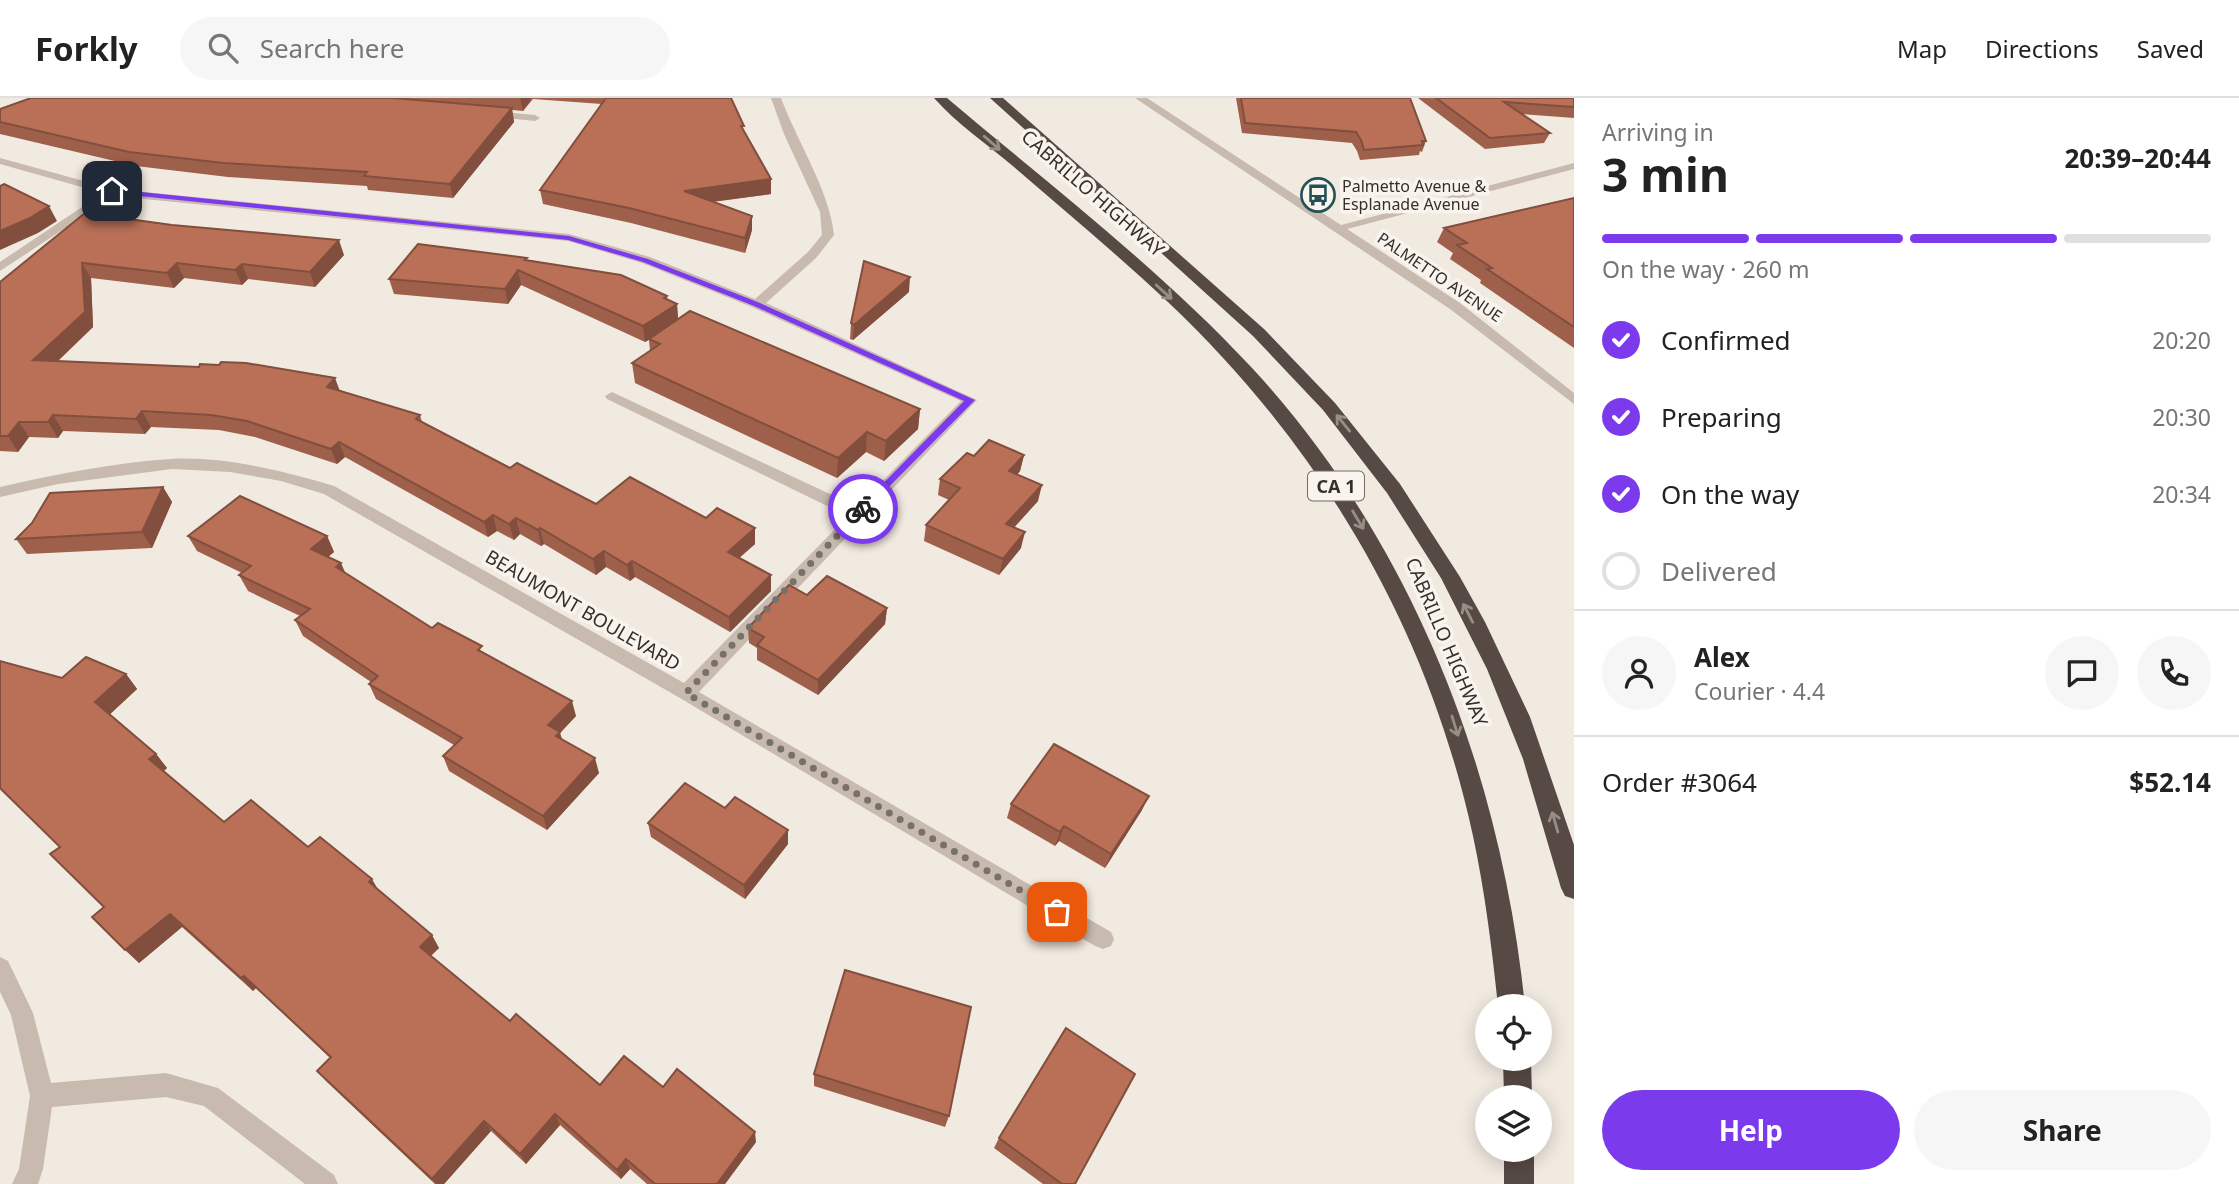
<!DOCTYPE html>
<meta charset="utf-8">
<style>
body{margin:0;font-family:"Noto Sans",sans-serif;background:#f6f6f6;color:#222;height:100vh;display:flex;flex-direction:column;font-size:26px;white-space:nowrap}
*{box-sizing:border-box;margin:0}
p{font-size:23px;color:#767676}
.icon{flex:none;width:38px;height:38px;fill:none;stroke:currentColor;stroke-width:2;stroke-linecap:round;stroke-linejoin:round}
.map{position:relative;flex:1;overflow:hidden}
.side{display:flex;flex-direction:column;background:#fff;width:665px}
.side>*{flex:none}
.controls{position:absolute;left:1475px;top:896px;display:grid;gap:14px}
.controls a{display:grid;place-items:center;width:77px;height:77px;border-radius:50%;background:#fff;box-shadow:0 4px 18px #0003;font-size:35px}
.pin{position:absolute;display:grid;place-items:center;width:60px;height:60px;color:#fff;margin:-30px;border-radius:14px;box-shadow:0 4px 10px #0006}
.courier{position:absolute;display:grid;place-items:center;width:70px;height:70px;margin:-35px;border:5px solid #7c3aed;border-radius:50%;background:#fff;color:#222;box-shadow:0 2px 9px #0007}
.headline em{font-style:normal;font-weight:700}
.headline div{display:flex;flex-direction:column-reverse}
.headline{display:flex;align-items:center;justify-content:space-between;height:119px;padding:0 28px}
h1{font-size:46px;font-weight:700;line-height:52px}
.bar{display:grid;grid-template-columns:repeat(4,1fr);gap:10px 7px;align-content:center;height:84px;padding:0 28px}
.bar i{height:9px;border-radius:5px;background:#e0e0e0}
.bar .current{background:#7c3aed}
.bar p{grid-column:span 4}
.line{display:flex;align-items:center;gap:18px;padding:0 28px;border-top:2px solid #e0e0e0}
.line div{flex:1}
.round{display:grid;place-items:center;flex:none;width:74px;height:74px;border-radius:37px;background:#f6f6f6}
ol{padding:0 28px;list-style:none}
li{display:flex;align-items:center;gap:21px;height:77px}
li p{margin-inline-start:auto}
li .icon{padding:7px;border-radius:50%;background:#7c3aed;color:#fff;stroke-width:4}
li:last-child{color:#767676}
li i{width:38px;height:38px;border:4px solid #e0e0e0;border-radius:50%}
.cta{display:flex;gap:14px;margin-top:auto;padding:14px 28px}
.cta a{flex:1;height:80px;border-radius:42px;background:#7c3aed;color:#fff;font-size:28px;font-weight:700;line-height:80px;text-align:center}
.cta a+a{background:#f6f6f6;color:#222}
header{display:flex;align-items:center;gap:42px;box-sizing:border-box;height:98px;padding:0 35px;background:#fff;border-bottom:2px solid #e0e0e0}
header strong{font-size:33px}
nav{display:flex;gap:38px;margin-inline-start:auto;font-size:24px}
.search{width:490px;height:63px;background:#f6f6f6;display:flex;align-items:center;gap:18px;box-sizing:border-box;padding:0 24px;border-radius:38px;color:#767676;font-size:26px}
main{display:flex;flex:1;min-height:0}
.map>svg:first-child{display:block}
.lines{fill:none;stroke-linecap:round;stroke-linejoin:round}
.service{fill:#c8baae;fill-rule:evenodd}
.minor{fill:#c8baae;fill-rule:evenodd}
.tertiary{fill:#c8baae;fill-rule:evenodd}
.motorway{fill:#574a44;fill-rule:evenodd}
.wall{fill:#9f604b}
.shaded-wall{fill:#824e3d}
.building{fill:#b97057;stroke:#824e3d;stroke-width:2}
.oneway{stroke:#988e88}
.route{fill:#7c3aed}
.done{stroke:#78706b;stroke-width:7;stroke-dasharray:0 12.6}
.labels{text-anchor:middle;dominant-baseline:central;stroke-width:7;stroke-linejoin:round;paint-order:stroke}
.far-poi-label{font-size:16px;fill:#372f2b;stroke:#f9f4ed;text-anchor:start}
.far-street-label{font-size:16px;fill:#372f2b;stroke:#f9f4ed}
.shield{fill:#f9f4ed;stroke:#716a65;stroke-width:2}
.shield-label{font-size:18px;font-weight:bold;fill:#372f2b}
.street-label{font-size:19px;fill:#372f2b;stroke:#f9f4ed}
</style>
<header>
<strong>Forkly</strong>
<div class="search"><svg class="icon" aria-label="search" viewBox="0 0 24 24"><circle cx="10" cy="10" r="6"/><path d="M15 15l6 6"/></svg>Search here</div>
<nav><a>Map</a><a>Directions</a><a>Saved</a></nav>
</header>
<main>
<div class="map">
<svg width="1574" height="1086" viewBox="0 0 1574 1086">
<rect width="100%" height="100%" fill="#f1eae1"/>
<g class="lines">
<path class="service" d="M612,294L864,412L866,416L864,420H852L607,301L605,298Z"/>
<g class="minor">
<path d="M771,0H781C797,43 830,94 834,137L816,160L766,205L977,302L699,594L1111,834L1114,841L1111,848L1103,851L1095,848L680,600L324,396L281,383L230,374L172,371L58,386L0,399V389C56,376 113,365 170,361C226,358 282,373 334,388L684,585L961,303L752,209L642,165L568,143L114,98L0,173V164L103,95L0,66V60L113,91L569,136L650,159L755,201L808,154L822,137L820,114L784,36Z"/>
<path d="M492,13L535,17L540,20L535,23L488,18L487,16Z"/>
<path d="M1574,65V71L1336,134L1330,130Z"/>
<path d="M0,859L8,863L33,915L51,985L166,975L218,990L334,1077L338,1086H305L204,1008L166,999L52,1009L43,1071L38,1086H12L19,1071L30,998L11,917L0,894Z"/>
</g>
<path class="tertiary" d="M1135,0H1147L1460,205L1574,295V306L1450,211Z"/>
<g class="motorway">
<path d="M934,0H947C1051,88 1160,171 1253,271C1414,446 1501,674 1525,908H1498C1492,851 1485,794 1473,738C1428,530 1322,350 1169,205C1119,158 1066,114 1014,69C988,47 957,26 934,0Z"/>
<path d="M990,0H1003L1264,231L1335,305L1400,386L1460,479L1485,524L1530,619L1574,747V801L1565,798L1561,790L1523,661L1487,571L1441,480L1387,395L1323,312L1253,238Z"/>
<path d="M1503,961H1531L1532,999H1504Z"/>
<rect x="1504" y="1052" width="30" height="34"/>
</g>
</g>
<g class="wall">
<path d="M31,0H731L744,34L771,81V96L713,104L752,132L745,155L631,125L543,106L540,92L602,6L533,1L523,13L512,12L514,24L453,100L368,92L367,88L228,79L136,68L0,36V11Z"/>
<path d="M1236,0H1410L1426,43L1422,54L1420,53L1419,57L1360,62L1357,53L1352,45L1242,35Z"/>
<path d="M1418,0H1574V20L1522,16L1550,35L1544,45L1485,51Z"/>
<path d="M1574,100V250L1480,185L1481,182L1450,161L1453,155L1437,144L1444,130Z"/>
<path d="M85,115L344,157L315,189L248,181L242,187L184,180L174,190L91,180L93,229L58,263L339,292L420,317L422,324L510,370L596,406L755,446L739,460L771,493L730,534L635,479L630,483L606,469L596,477L544,446L541,448L520,436L514,442L497,433L488,439L345,359L337,366L255,339L219,332L151,329L145,336L63,333L58,340L29,339L18,354L0,353V184Z"/>
<path d="M527,162L667,198V201L677,206L678,221L920,311L918,331L884,363L866,354L837,380L635,285L632,265L650,253L649,242L645,244L521,187L508,206L394,196L389,181Z"/>
<path d="M909,194L853,242L850,241L851,225Z"/>
<path d="M1024,357L1020,373L1017,377L1038,403L1014,429L1021,450L999,477L924,443L926,427L949,402L938,397L940,381L974,358Z"/>
<path d="M163,389L172,404L152,450L27,456L16,441Z"/>
<path d="M188,438H327L334,454L328,459L345,475L432,530L484,555L576,618L560,635L562,641L599,675L547,732L449,673L443,658L454,647L376,601L369,586L371,584L303,538L295,522L300,518L248,493L239,477L242,475L197,453Z"/>
<path d="M807,497L887,510L885,526L818,597L757,562V550L749,545L748,530Z"/>
<path d="M126,576L137,591L110,616L156,656L167,670L164,673L224,724L308,749L379,793L439,850L431,858L510,923L600,987L663,989L756,1044L725,1086H647L630,1071L621,1081L560,1027L526,1066L491,1033L444,1086H435L327,984L317,973L330,960L256,890L253,893L182,829L139,865L104,809L60,749L62,580Z"/>
<path d="M1011,706L1142,712L1105,770L1059,743L1055,748L1007,720Z"/>
<path d="M725,710L788,732V746L745,801L651,739L648,725Z"/>
<path d="M814,976L949,1018L945,1029L814,988Z"/>
<path d="M999,1040L1075,1086H1043L994,1050Z"/>
</g>
<g class="shaded-wall">
<path d="M520,0H532L523,13Z"/>
<path d="M512,10L514,24L453,100L450,86Z"/>
<path d="M771,81V96L685,107L684,93Z"/>
<path d="M49,108L57,123L38,135L0,152V133Z"/>
<path d="M752,118V132L745,155V140Z"/>
<path d="M339,142L344,157L315,189L310,174Z"/>
<path d="M82,165L91,180L93,229L42,278L33,262Z"/>
<path d="M177,165L184,180L174,190L167,175Z"/>
<path d="M242,166L248,181L242,187L235,172Z"/>
<path d="M518,172L521,187L508,206L505,191Z"/>
<path d="M910,179L909,194L853,242L854,227Z"/>
<path d="M667,198L668,212L677,206L678,221L645,244L643,228L664,200Z"/>
<path d="M335,280L341,296L327,289Z"/>
<path d="M920,311L918,331L884,363L886,343Z"/>
<path d="M142,313L151,329L145,336L136,321Z"/>
<path d="M53,317L63,333L58,340L48,324Z"/>
<path d="M19,324L29,339L18,354L8,338Z"/>
<path d="M867,334L866,354L837,380L838,360Z"/>
<path d="M339,344L345,359L337,366L331,351Z"/>
<path d="M1024,357L1020,373L1006,389L1009,373Z"/>
<path d="M1042,387L1038,403L1003,442L1006,426Z"/>
<path d="M163,389L172,404L152,450L142,434Z"/>
<path d="M493,417L497,433L488,439L484,424Z"/>
<path d="M516,420L520,436L514,442L509,426Z"/>
<path d="M540,430L544,446L541,448L538,432Z"/>
<path d="M755,430V446L729,469L728,454Z"/>
<path d="M1025,434L1021,450L999,477L1003,461Z"/>
<path d="M327,438L334,454L318,467L311,451Z"/>
<path d="M604,453L606,469L596,477L593,461Z"/>
<path d="M632,463L635,479L630,483L627,467Z"/>
<path d="M341,465L348,481L336,469Z"/>
<path d="M771,477V493L730,534L729,519Z"/>
<path d="M887,510L885,526L818,597V582Z"/>
<path d="M126,576L137,591L107,619L95,604Z"/>
<path d="M572,603L576,618L560,635L564,649L548,627Z"/>
<path d="M156,656L167,670L161,675L149,661Z"/>
<path d="M595,660L599,675L547,732L543,718Z"/>
<path d="M1149,698L1142,712L1105,770L1111,756Z"/>
<path d="M1064,728L1059,743L1055,748L1060,734Z"/>
<path d="M788,732V746L745,801L744,787Z"/>
<path d="M372,781L380,795L369,784Z"/>
<path d="M170,816L182,829L139,865L125,852Z"/>
<path d="M432,837L439,850L427,861L420,849Z"/>
<path d="M244,878L256,890L253,893L241,880Z"/>
<path d="M555,1016L560,1027L526,1066L520,1056Z"/>
<path d="M484,1023L491,1033L444,1086H436L432,1081Z"/>
<path d="M755,1034L756,1044L725,1086H717Z"/>
<path d="M626,1061L630,1071L621,1081L617,1072Z"/>
</g>
<g class="building">
<path d="M31,0H393L512,10L450,86L364,78L367,74L223,65L129,54L0,24V11Z"/>
<path d="M606,0H731L744,28H741L771,81L684,93L752,118L745,140L629,110L540,92Z"/>
<path d="M1241,0H1410L1426,43H1422L1423,47L1364,52L1361,42L1356,34L1245,25Z"/>
<path d="M1436,0H1574V9L1504,4L1550,35L1490,40Z"/>
<path d="M4,86L49,108L30,120L0,133V88Z"/>
<path d="M1574,100V229L1487,171L1492,170L1457,147L1467,145L1444,130Z"/>
<path d="M85,115L172,127L339,142L310,174L242,166L235,172L177,165L167,175L82,165L85,214L33,262L199,269L200,266L219,267L221,264L246,265L335,280L327,289L420,317L416,321L510,370L517,365L596,406L630,379L706,420L717,410L755,430L728,454L771,477L729,519L632,463L627,467L604,453L593,461L540,430L538,432L516,420L509,426L493,417L484,424L339,344L331,351L247,323L211,317L142,313L136,321L53,317L48,324H19L8,338H0V184Z"/>
<path d="M418,146L527,160L525,162L621,177L667,198L664,200L677,206L643,228L518,172L505,191L389,181Z"/>
<path d="M864,163L910,179L854,227L851,225Z"/>
<path d="M690,213L920,311L886,343L867,334L838,360L632,265L660,246L649,241Z"/>
<path d="M989,342L1024,357L1009,373L1042,387L1006,426L1025,434L1003,461L926,427L960,390L940,381L967,355L974,358Z"/>
<path d="M163,389L142,434L16,441L32,425L50,395Z"/>
<path d="M240,398L327,438L311,451L341,465L336,469L432,530L438,525L482,548L478,552L572,603L548,627L560,634L556,638L595,660L543,718L443,658L462,640L369,586L378,578L295,522L310,511L239,477L251,468L188,438Z"/>
<path d="M827,478L887,510L818,582L757,547L764,539L748,530L789,487L807,497Z"/>
<path d="M86,559L126,576L95,604L156,656L149,661L224,724L251,702L308,749L320,739L372,781L369,784L432,837L420,849L510,923L516,916L600,987L624,958L663,989L677,971L755,1034L717,1086H655L626,1061L617,1072L555,1016L520,1056L484,1023L432,1081L317,973L331,959L244,878L241,880L170,816L125,852L92,819L104,809L50,756L60,749L0,690V563L62,580Z"/>
<path d="M1054,646L1149,698L1111,756L1064,728L1060,734L1011,706Z"/>
<path d="M685,685L725,710L735,699L788,732L744,787L648,725Z"/>
<path d="M845,872L971,909L949,1018L814,976Z"/>
<path d="M1066,930L1135,976L1075,1086H1062L999,1040Z"/>
</g>
<defs><path id="oneway-shaft" d="M-6 0H5M1.5-3L5.5 0L1.5 3" fill="none" stroke-width="1.6" stroke-linecap="round" stroke-linejoin="round" transform="scale(1.75)"/></defs>
<g class="oneway">
<use href="#oneway-shaft" transform="translate(992 45) rotate(41)"/>
<use href="#oneway-shaft" transform="translate(1164 194) rotate(42)"/>
<use href="#oneway-shaft" transform="translate(1343 325) rotate(-129)"/>
<use href="#oneway-shaft" transform="translate(1358 422) rotate(59)"/>
<use href="#oneway-shaft" transform="translate(1468 515) rotate(-117)"/>
<use href="#oneway-shaft" transform="translate(1455 628) rotate(73)"/>
<use href="#oneway-shaft" transform="translate(1555 724) rotate(-106)"/>
</g>
<path class="route" d="M112,91L569,138L648,161L760,205L975,302L863,415L858,411L860,409L964,303L754,208L643,164L568,142L110,95Z"/>
<g class="lines">
<path class="done" d="M863,411L686,595L1057,814"/>
</g>
<defs>
<g id="bus-ring" transform="scale(1.75)"><circle r="9.5" fill="#f9f4ed" stroke="#255155" stroke-width="1.5"/><path d="M-5-6H5V4H4V6H2V4H-2V6H-4V4H-5ZM-3.5-4V0h7V-4ZM-3.5 1.2v1.5H-2V1.2ZM2 1.2v1.5H3.5V1.2Z" fill="#255155"/></g>
</defs>
<g fill-rule="evenodd">
<use href="#bus-ring" x="1318" y="97"/>
</g>
<g class="labels">
<g class="far-poi-label">
<text x="1342" y="88">Palmetto Avenue &amp;<tspan x="1342" dy="18">Esplanade Avenue</tspan></text>
</g>
<g class="far-street-label">
<text transform="translate(1440 179) rotate(34)">PALMETTO AVENUE</text>
</g>
<rect class="shield" x="1308" y="373.5" width="56" height="29" rx="5"/>
<g class="shield-label">
<text x="1336" y="388">CA 1</text>
</g>
<g class="street-label">
<text transform="translate(1093 95) rotate(41)">CABRILLO HIGHWAY</text>
<text transform="translate(583 512) rotate(30)">BEAUMONT BOULEVARD</text>
<text transform="translate(1447 544) rotate(67)">CABRILLO HIGHWAY</text>
</g>
</g>
</svg>
<div class="controls">
<a><svg class="icon" aria-label="locate" viewBox="0 0 24 24"><circle cx="12" cy="12" r="6"/><path d="M12 2v4M12 18v4M2 12h4M18 12h4"/></svg></a>
<a><svg class="icon" aria-label="layers" viewBox="0 0 24 24"><path d="M12 4l9 5-9 5-9-5zM3 14l9 5 9-5"/></svg></a>
</div>
<div class="pin" style="left:1057px;top:814px;background:#ea580c"><svg class="icon" aria-label="bag" viewBox="0 0 24 24"><path d="M5 8h14l-1 12H6zM9 8a3 3 0 0 1 6 0"/></svg></div>
<div class="pin" style="left:112px;top:93px;background:#1f2937"><svg class="icon" aria-label="home" viewBox="0 0 24 24"><path d="M3 11l9-7 9 7M6 9v11h12V9"/></svg></div>
<div class="courier" style="left:863px;top:411px"><svg class="icon" aria-label="bike" viewBox="0 0 24 24"><circle cx="6" cy="16" r="4"/><circle cx="18" cy="16" r="4"/><path d="M6 16l4-8h5l3 8M10 8l3 8H6M13 5h3"/></svg></div>
</div>
<section class="side">
<div class="headline"><div><h1>3 min</h1><p>Arriving in</p></div><em>20:39–20:44</em></div>
<div class="bar"><i class="current"></i><i class="current"></i><i class="current"></i><i></i><p>On the way · 260 m</p></div>
<ol>
<li><svg class="icon" aria-label="check" viewBox="0 0 24 24"><path d="M5 12l5 5 9-10"/></svg>Confirmed<p>20:20</p></li>
<li><svg class="icon" aria-label="check" viewBox="0 0 24 24"><path d="M5 12l5 5 9-10"/></svg>Preparing<p>20:30</p></li>
<li><svg class="icon" aria-label="check" viewBox="0 0 24 24"><path d="M5 12l5 5 9-10"/></svg>On the way<p>20:34</p></li>
<li><i></i>Delivered</li>
</ol>
<div class="line" style="height:126px"><a class="round"><svg class="icon" aria-label="person" viewBox="0 0 24 24"><circle cx="12" cy="8" r="4"/><path d="M4 21q1-7 8-7t8 7"/></svg></a><div><b>Alex</b><p>Courier · 4.4</p></div><a class="round"><svg class="icon" aria-label="chat" viewBox="0 0 24 24"><path d="M4 5h16v11H9l-5 4z"/></svg></a><a class="round"><svg class="icon" aria-label="phone" viewBox="0 0 24 24"><path d="M5 4h4l2 5-3 2q2 4 5 5l2-3 5 2v4C11 20 4 13 5 4z"/></svg></a></div>
<div class="line" style="height:91px"><div>Order #3064</div><b>$52.14</b></div>
<div class="cta"><a>Help</a><a>Share</a></div>
</section>
</main>
